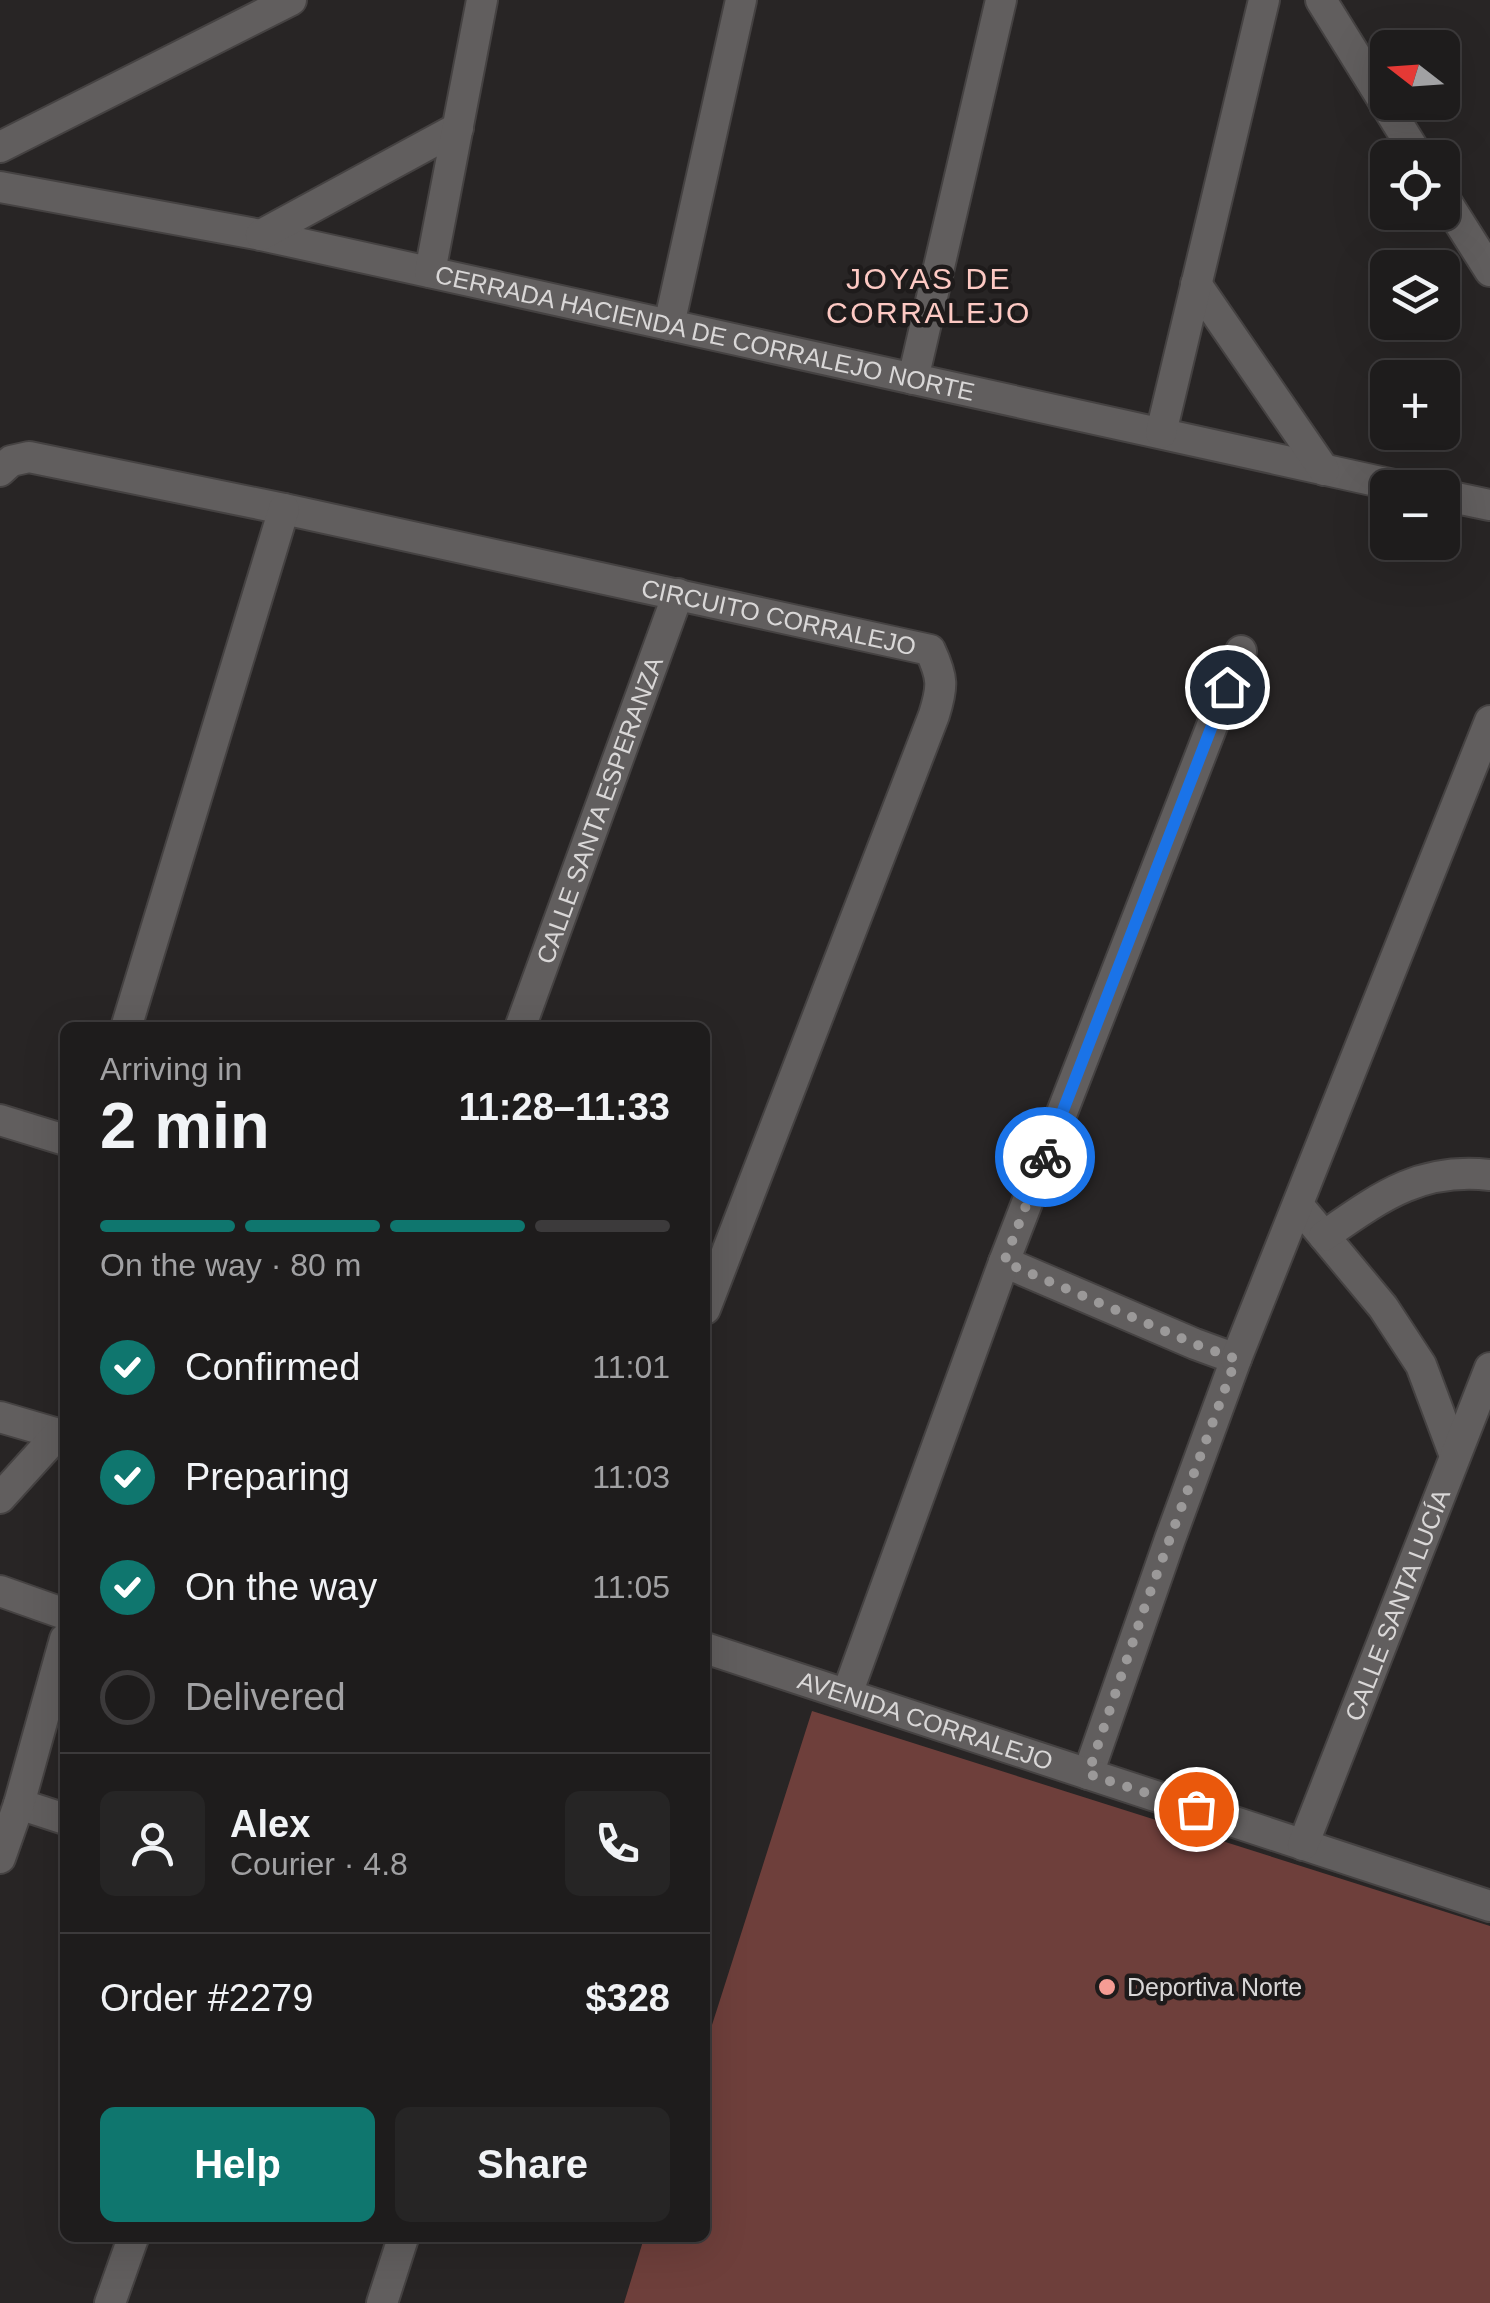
<!DOCTYPE html>
<meta charset="utf-8">
<style>
body{margin:0;font-family:Arial,sans-serif;background:#262525;color:#f1f3f6;height:100vh;display:flex;flex-direction:column;font-size:38px;white-space:nowrap}
*{box-sizing:border-box;margin:0}
p{font-size:32px;color:#a1a1a3}
.icon{flex:none;width:55px;height:55px;fill:none;stroke:currentColor;stroke-width:2;stroke-linecap:round;stroke-linejoin:round}
.map{position:relative;flex:1;overflow:hidden}
.panel{position:absolute;left:60px;top:1022px;width:650px;height:1220px;display:flex;flex-direction:column;background:#1e1c1c;border-radius:15px;box-shadow:0 10px 40px #0002,0 0 0 2px #3c3a3b}
.panel>*{flex:none}
.needle{width:65px;rotate:287deg}
.buttons{position:absolute;left:1370px;top:30px;display:grid;gap:20px}
.buttons a{display:grid;place-items:center;width:90px;height:90px;border-radius:15px;background:#1e1c1c;box-shadow:0 10px 40px #0002,0 0 0 2px #3c3a3b;font-size:50px}
.pin{position:absolute;display:grid;place-items:center;width:85px;height:85px;color:#fff;margin:-42px;border:5px solid #fff;border-radius:50%;box-shadow:0 2px 10px #0007}
.courier{position:absolute;display:grid;place-items:center;width:100px;height:100px;margin:-50px;border:8px solid #1a73e8;border-radius:50%;background:#fff;color:#222;box-shadow:0 2px 12px #0007}
.summary em{font-style:normal;font-weight:800}
.summary div{display:flex;flex-direction:column-reverse}
.summary{display:flex;align-items:center;justify-content:space-between;height:170px;padding:0 40px}
h1{font-size:65px;font-weight:800;line-height:75px}
.bar{display:grid;grid-template-columns:repeat(4,1fr);gap:15px 10px;align-content:center;height:120px;padding:0 40px}
.bar i{height:12px;border-radius:8px;background:#3c3a3b}
.bar .active{background:#0f766e}
.bar p{grid-column:span 4}
.line{display:flex;align-items:center;gap:25px;padding:0 40px;border-top:2px solid #3c3a3b}
.line div{flex:1}
.round{display:grid;place-items:center;flex:none;width:105px;height:105px;border-radius:15px;background:#262525}
ol{padding:0 40px;list-style:none}
li{display:flex;align-items:center;gap:30px;height:110px}
li p{margin-inline-start:auto}
li .icon{padding:10px;border-radius:50%;background:#0f766e;color:#fff;stroke-width:4}
li:last-child{color:#a1a1a3}
li i{width:55px;height:55px;border:5px solid #3c3a3b;border-radius:50%}
.action{display:flex;gap:20px;margin-top:auto;padding:20px 40px}
.action a{flex:1;height:115px;border-radius:15px;background:#0f766e;color:#fff;font-size:40px;font-weight:800;line-height:115px;text-align:center}
.action a+a{background:#262525;color:#f1f3f6}
.map>svg:first-child{display:block}
.green{fill:#6e3f3b}
.lines{fill:none;stroke-linecap:round;stroke-linejoin:round}
.minor-casing{stroke:#454242;stroke-width:34}
.minor{stroke:#615e5e;stroke-width:30}
.done{stroke:#9b9999;stroke-width:10;stroke-dasharray:0 18}
.route{stroke:#1a73e8;stroke-width:12}
.poi-dot{fill:#f59c94;stroke:#1e1b1b;stroke-width:4}
.labels{text-anchor:middle;dominant-baseline:central;stroke-width:9;stroke-linejoin:round;paint-order:stroke}
.street-label{font-size:25px;fill:#d9d7d7;stroke:#1e1b1b}
.poi-label{font-size:25px;fill:#d9d7d7;stroke:#1e1b1b;text-anchor:start}
.quarter-label{font-size:30px;letter-spacing:2.5px;fill:#fdc9c3;stroke:#1e1b1b}
</style>
<div class="map">
<svg width="1490" height="2303" viewBox="0 0 1490 2303">
<rect width="100%" height="100%" fill="#282525"/>
<path class="green" d="M812,1711L1490,1926V2303H624L644,2238H705V2047Z"/>
<g class="lines">
<g class="minor-casing">
<g id="minor">
<path d="M1321,0L1419,158"/>
<path d="M0,147L291,0"/>
<path id="s1" d="M0,187L261,235L1408,488"/>
<path d="M1442,195L1490,271"/>
<path d="M261,235L458,128"/>
<path d="M430,272L482,0"/>
<path d="M1196,284L1324,470"/>
<path d="M669,325L741,0"/>
<path d="M913,379L1001,0"/>
<path d="M1161,433L1264,0"/>
<path id="s2" d="M0,471L11,461L29,457L284,509L930,650C943,678 943,686 934,715L705,1309"/>
<path d="M1442,495L1490,505"/>
<path d="M126,1028L284,509"/>
<path id="s3" d="M520,1028L678,594"/>
<path d="M0,1120L65,1140"/>
<path d="M1298,1205L1383,1307L1421,1365L1455,1456"/>
<path d="M1324,1236C1379,1198 1419,1167 1490,1175"/>
<path d="M1004,1262L1195,1344L1236,1359L1170,1539L1088,1774"/>
<path d="M1236,1359L1490,721"/>
<path d="M0,1417L65,1436"/>
<path d="M0,1498L58,1434"/>
<path d="M0,1591L65,1614"/>
<path id="s4" d="M705,1648L1490,1906"/>
<path d="M847,1694L1004,1262L1241,651"/>
<path d="M19,1804L65,1819"/>
<path id="s5" d="M1303,1845L1490,1368"/>
<path d="M0,1858L19,1804L65,1639"/>
<path d="M110,2303L133,2238"/>
<path d="M382,2303L403,2238"/>
</g>
</g>
<use href="#minor" class="minor"/>
</g>
<g class="lines">
<path class="done" d="M1045,1157L1004,1262L1195,1344L1236,1359L1144,1609L1088,1774L1196,1809"/>
<path class="route" d="M1045,1157L1227,687"/>
</g>
<circle class="poi-dot" cx="1107" cy="1987" r="10"/>
<g class="labels">
<g class="street-label">
<text stroke="none"><textPath href="#s1" startOffset="720">CERRADA HACIENDA DE CORRALEJO NORTE</textPath></text>
<text stroke="none"><textPath href="#s2" startOffset="800">CIRCUITO CORRALEJO</textPath></text>
<text stroke="none"><textPath href="#s3" startOffset="232">CALLE SANTA ESPERANZA</textPath></text>
<text stroke="none"><textPath href="#s5" startOffset="258">CALLE SANTA LUCÍA</textPath></text>
<text stroke="none"><textPath href="#s4" startOffset="232">AVENIDA CORRALEJO</textPath></text>
</g>
<g class="poi-label">
<text x="1127" y="1987">Deportiva Norte</text>
</g>
<g class="quarter-label">
<text x="929" y="278">JOYAS DE<tspan x="929" dy="34">CORRALEJO</tspan></text>
</g>
</g>
</svg>
<div class="buttons">
<a><svg class="needle" viewBox="-14 -14 28 28"><path d="M0-13l5 13h-10z" fill="#e53935"/><path d="M0 13l5-13h-10z" fill="#a1a1a3"/></svg></a>
<a><svg class="icon" aria-label="locate" viewBox="0 0 24 24"><circle cx="12" cy="12" r="6"/><path d="M12 2v4M12 18v4M2 12h4M18 12h4"/></svg></a>
<a><svg class="icon" aria-label="layers" viewBox="0 0 24 24"><path d="M12 4l9 5-9 5-9-5zM3 14l9 5 9-5"/></svg></a>
<a>+</a>
<a>−</a>
</div>
<div class="pin" style="left:1196px;top:1809px;background:#ea580c"><svg class="icon" aria-label="bag" viewBox="0 0 24 24"><path d="M5 8h14l-1 12H6zM9 8a3 3 0 0 1 6 0"/></svg></div>
<div class="pin" style="left:1227px;top:687px;background:#1f2937"><svg class="icon" aria-label="home" viewBox="0 0 24 24"><path d="M3 11l9-7 9 7M6 9v11h12V9"/></svg></div>
<div class="courier" style="left:1045px;top:1157px"><svg class="icon" aria-label="bike" viewBox="0 0 24 24"><circle cx="6" cy="16" r="4"/><circle cx="18" cy="16" r="4"/><path d="M6 16l4-8h5l3 8M10 8l3 8H6M13 5h3"/></svg></div>
<section class="panel">
<div class="summary"><div><h1>2 min</h1><p>Arriving in</p></div><em>11:28–11:33</em></div>
<div class="bar"><i class="active"></i><i class="active"></i><i class="active"></i><i></i><p>On the way · 80 m</p></div>
<ol>
<li><svg class="icon" aria-label="check" viewBox="0 0 24 24"><path d="M5 12l5 5 9-10"/></svg>Confirmed<p>11:01</p></li>
<li><svg class="icon" aria-label="check" viewBox="0 0 24 24"><path d="M5 12l5 5 9-10"/></svg>Preparing<p>11:03</p></li>
<li><svg class="icon" aria-label="check" viewBox="0 0 24 24"><path d="M5 12l5 5 9-10"/></svg>On the way<p>11:05</p></li>
<li><i></i>Delivered</li>
</ol>
<div class="line" style="height:180px"><a class="round"><svg class="icon" aria-label="person" viewBox="0 0 24 24"><circle cx="12" cy="8" r="4"/><path d="M4 21q1-7 8-7t8 7"/></svg></a><div><b>Alex</b><p>Courier · 4.8</p></div><a class="round"><svg class="icon" aria-label="phone" viewBox="0 0 24 24"><path d="M5 4h4l2 5-3 2q2 4 5 5l2-3 5 2v4C11 20 4 13 5 4z"/></svg></a></div>
<div class="line" style="height:130px"><div>Order #2279</div><b>$328</b></div>
<div class="action"><a>Help</a><a>Share</a></div>
</section>
</div>
